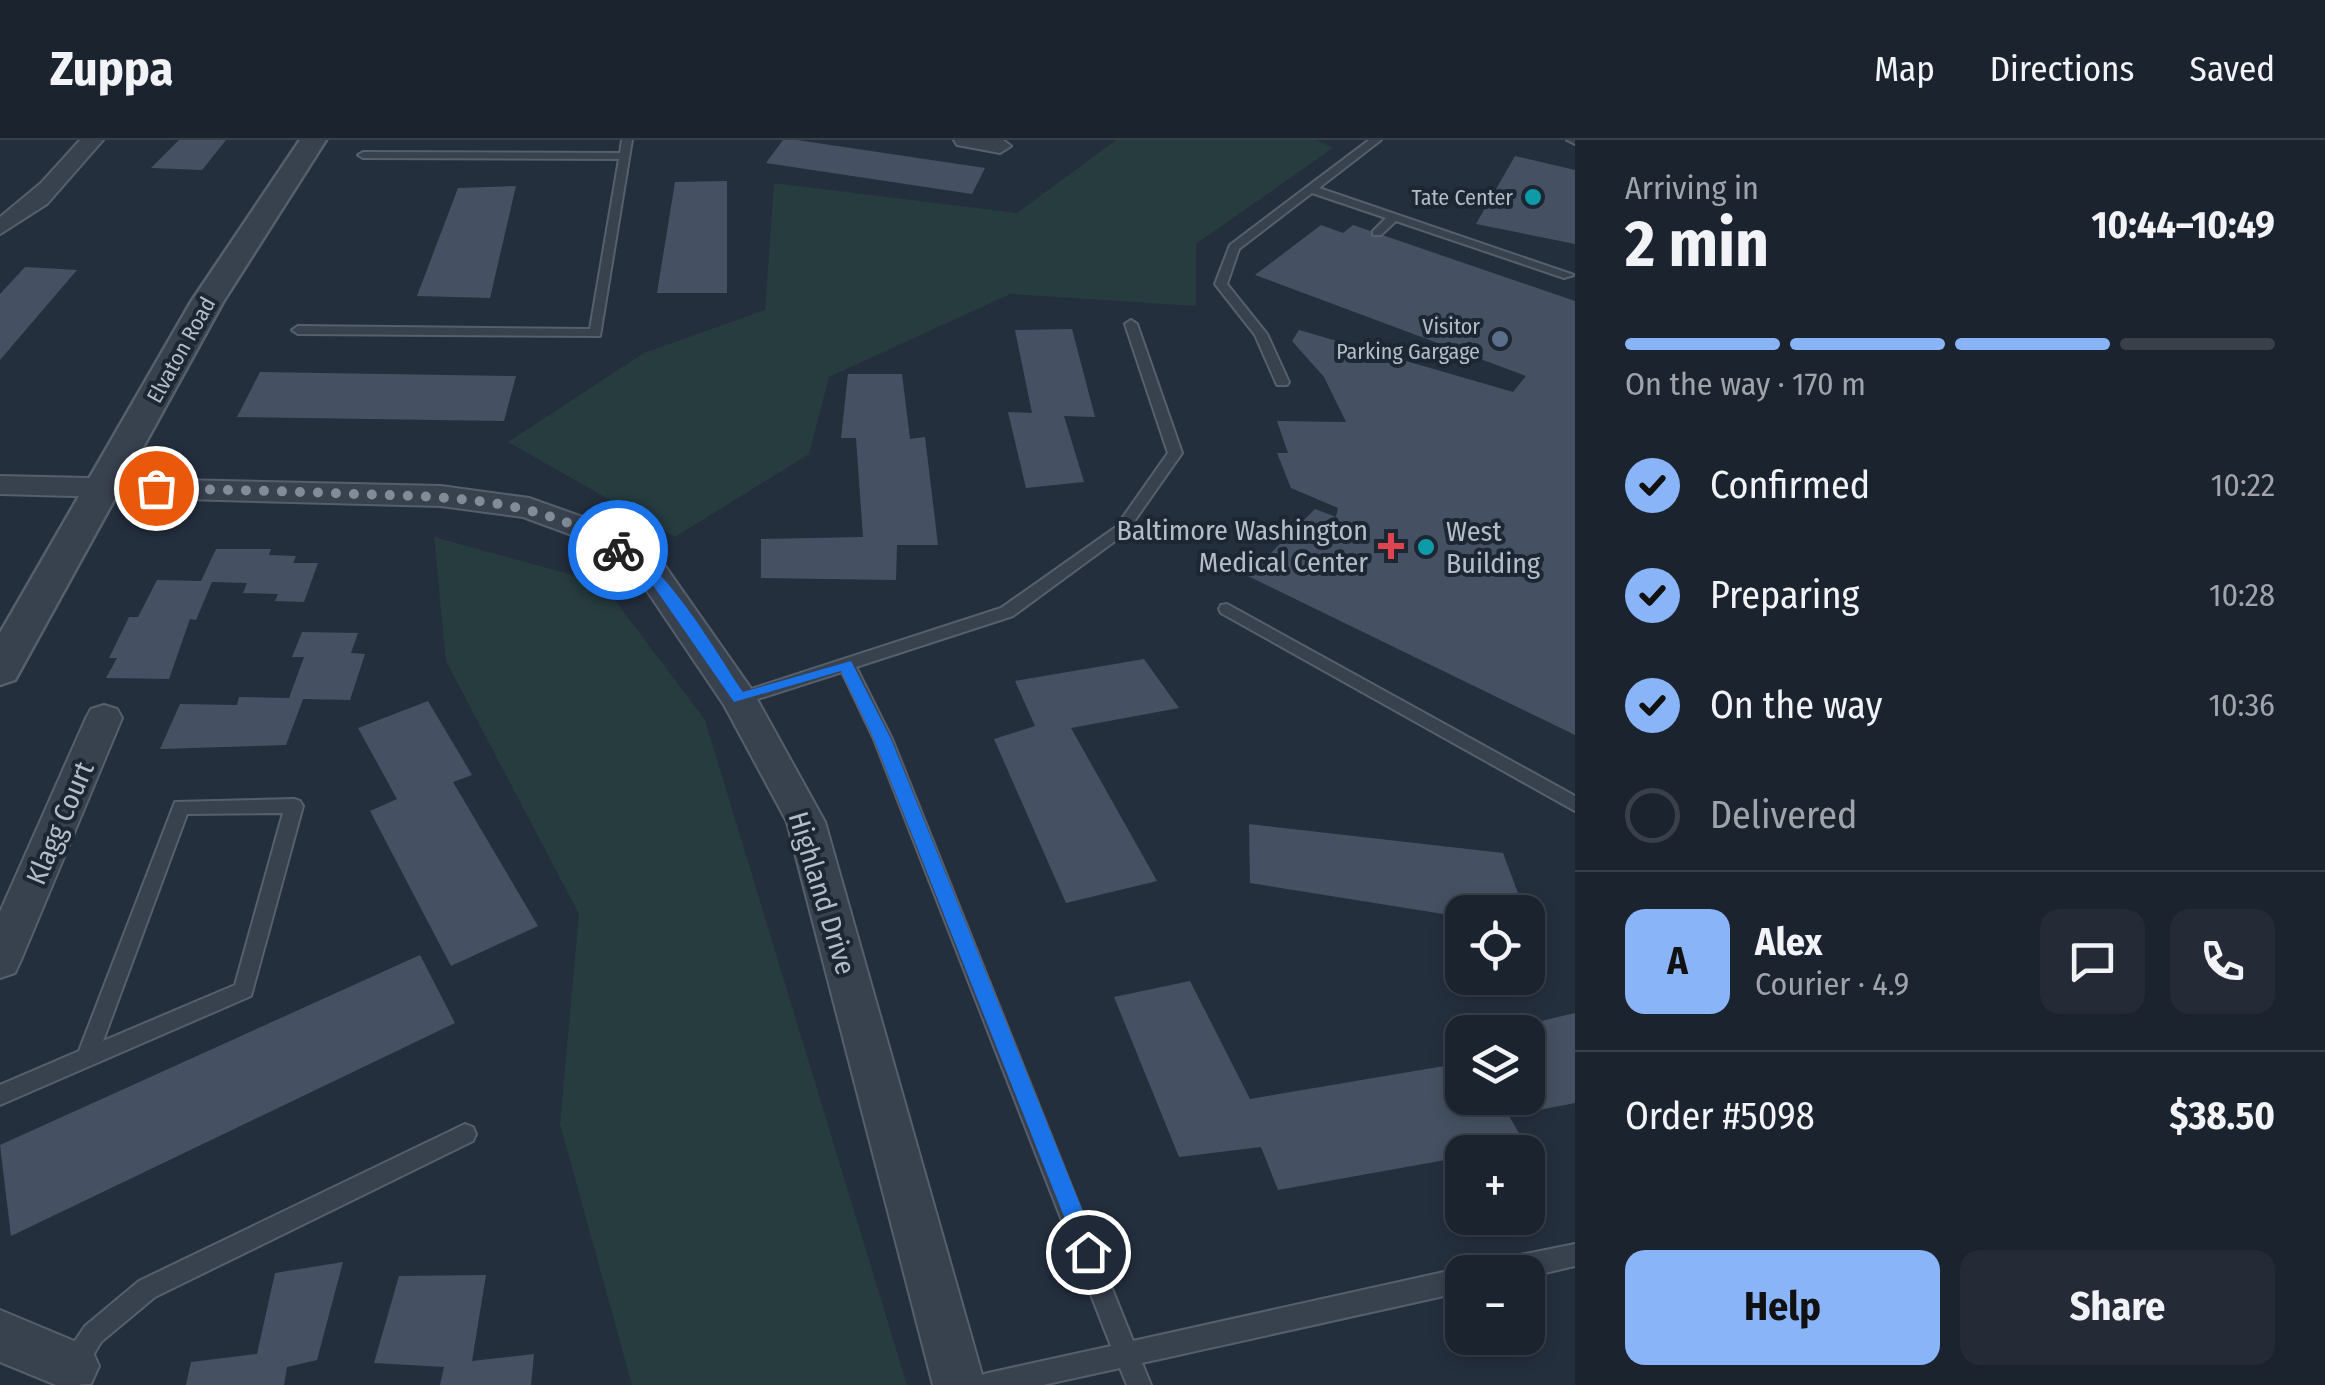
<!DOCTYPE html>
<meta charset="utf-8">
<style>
body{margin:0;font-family:"Fira Sans Condensed",sans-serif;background:#242b36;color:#f1f3f6;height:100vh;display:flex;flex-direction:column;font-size:38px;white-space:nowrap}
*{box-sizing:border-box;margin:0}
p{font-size:32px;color:#a0a4aa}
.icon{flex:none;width:55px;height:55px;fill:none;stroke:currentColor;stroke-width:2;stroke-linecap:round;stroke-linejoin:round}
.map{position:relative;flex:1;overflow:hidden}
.drawer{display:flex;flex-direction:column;background:#1b232e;width:750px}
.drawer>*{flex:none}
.tools{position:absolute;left:1445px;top:755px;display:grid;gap:20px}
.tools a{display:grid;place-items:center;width:100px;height:100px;border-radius:20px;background:#1b232e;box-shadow:0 5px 15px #0003,0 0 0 2px #39404a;font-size:50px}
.pin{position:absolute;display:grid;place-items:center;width:85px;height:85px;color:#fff;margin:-42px;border:5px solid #fff;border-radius:50%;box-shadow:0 2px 10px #0007}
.courier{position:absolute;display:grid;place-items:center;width:100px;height:100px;margin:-50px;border:8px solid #1a73e8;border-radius:50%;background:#fff;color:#222;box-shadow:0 2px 12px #0007}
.headline em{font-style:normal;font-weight:700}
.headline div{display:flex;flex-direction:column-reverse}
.headline{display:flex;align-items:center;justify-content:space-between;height:170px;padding:0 50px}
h1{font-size:65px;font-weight:700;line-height:75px}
.bar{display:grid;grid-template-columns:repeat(4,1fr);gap:15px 10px;align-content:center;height:120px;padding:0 50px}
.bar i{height:12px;border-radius:8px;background:#39404a}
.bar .current{background:#8ab4f8}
.bar p{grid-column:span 4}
.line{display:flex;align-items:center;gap:25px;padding:0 50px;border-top:2px solid #39404a}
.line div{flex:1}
.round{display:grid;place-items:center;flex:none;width:105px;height:105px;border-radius:20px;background:#242b36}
ol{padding:0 50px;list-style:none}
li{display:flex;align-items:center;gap:30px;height:110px}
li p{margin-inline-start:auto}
li .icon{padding:10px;border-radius:50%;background:#8ab4f8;color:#111;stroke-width:4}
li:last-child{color:#a0a4aa}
li i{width:55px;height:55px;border:5px solid #39404a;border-radius:50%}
.cta{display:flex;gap:20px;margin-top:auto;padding:20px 50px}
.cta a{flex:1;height:115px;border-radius:20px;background:#8ab4f8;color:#111;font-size:40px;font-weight:700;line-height:115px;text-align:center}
.cta a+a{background:#242b36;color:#f1f3f6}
header{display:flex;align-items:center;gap:60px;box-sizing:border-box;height:140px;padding:0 50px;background:#1b232e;border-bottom:2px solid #39404a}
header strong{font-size:48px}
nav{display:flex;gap:55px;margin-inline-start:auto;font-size:35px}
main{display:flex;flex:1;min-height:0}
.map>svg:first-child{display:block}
.green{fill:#263c3f}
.building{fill:#455162}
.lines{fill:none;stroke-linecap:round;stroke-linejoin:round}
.service-casing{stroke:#565f6c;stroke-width:4}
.minor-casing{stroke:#565f6c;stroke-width:4}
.tertiary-casing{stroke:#565f6c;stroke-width:5}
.service{fill:#38414e;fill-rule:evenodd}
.minor{fill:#38414e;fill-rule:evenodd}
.tertiary{fill:#38414e;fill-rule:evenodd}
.route{fill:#1a73e8}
.done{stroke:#828b98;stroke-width:10;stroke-dasharray:0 18}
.culture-dot{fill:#0f9aa8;stroke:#1d2633;stroke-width:4}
.service-dot{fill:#5c6f8a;stroke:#1d2633;stroke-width:4}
.health-dot{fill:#e0444e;stroke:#1d2633;stroke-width:4}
.labels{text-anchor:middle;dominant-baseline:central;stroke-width:8;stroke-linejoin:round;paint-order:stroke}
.far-poi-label{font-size:22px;fill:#b4bcc9;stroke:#1d2633;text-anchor:end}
.far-street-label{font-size:22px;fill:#b4bcc9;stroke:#1d2633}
.poi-label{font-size:28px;fill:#b4bcc9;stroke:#1d2633;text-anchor:end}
.street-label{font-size:28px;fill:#b4bcc9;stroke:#1d2633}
</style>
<header>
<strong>Zuppa</strong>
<nav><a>Map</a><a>Directions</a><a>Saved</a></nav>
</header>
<main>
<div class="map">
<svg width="1575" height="1245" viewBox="0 0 1575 1245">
<rect width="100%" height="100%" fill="#242f3e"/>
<g class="green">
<path d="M1116,0H1317L1333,8L1196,104V166L1010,154L829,237L809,314L675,397L508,302L644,213L765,170L774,43L1017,73Z"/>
<path d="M434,397L602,443L705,580L907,1245H632L560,984L579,774L446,521Z"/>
</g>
<g class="building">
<path d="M179,0H226L202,30L151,28Z"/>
<path d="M783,0H797L985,28L972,54L766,23Z"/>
<path d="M1515,16L1575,30V104L1476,84Z"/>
<path d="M727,41V153H657L675,42Z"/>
<path d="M516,46L490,158L417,156L458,48Z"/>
<path d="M1321,85L1343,93L1353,85L1575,161V595L1248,436L1315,369L1336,377L1338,368L1291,348L1277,313H1288L1277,281L1346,282L1324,237L1292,201L1299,190L1513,252L1526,236L1255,135Z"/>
<path d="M25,127L77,130L0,220V154Z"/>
<path d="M1072,189L1095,277L1064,276L1084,342L1026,348L1008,272L1032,273L1015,190Z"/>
<path d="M260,232L447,235L516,236L504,281L237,277Z"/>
<path d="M848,234H902L910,299L925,297L938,405H897L896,440L761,438V399L863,397L856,298H841Z"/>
<path d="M216,409H271L269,415L296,416L293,423H318L304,462L275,461L278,454L243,453L247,443L212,442L196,480L190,479L169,539L106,538L117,518H109L129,477H138L157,440L201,441Z"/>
<path d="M302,492L358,493L351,513L365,514L350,560L303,559L286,605L160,609L180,564L237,565L239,557L289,558L304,517H292Z"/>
<path d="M1144,519L1179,568L1071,588L1157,741L1066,763L994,599L1035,586L1015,541Z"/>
<path d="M428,561L472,635L453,642L538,786L451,826L370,671L397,659L358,588Z"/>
<path d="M1249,684L1503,713L1525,772H1462V777L1250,743Z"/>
<path d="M420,815L455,883L11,1096L0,1005Z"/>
<path d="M1190,841L1250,959L1462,923V958H1528V892L1498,891L1575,873V963L1509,976L1526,1005L1462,1012V1017L1278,1050L1261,1007L1179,1017L1114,857Z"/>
<path d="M343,1122L317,1220L287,1227L284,1245H186L191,1222L257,1214L275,1133Z"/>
<path d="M486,1135L472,1221L534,1214L531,1245H440L444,1227L374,1223L399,1136Z"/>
</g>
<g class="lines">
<g class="service-casing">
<g id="service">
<path d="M622,0H632L600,196L298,194L292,190L298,186L590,189L619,19L363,18L358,15L363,12L620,13Z"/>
<path d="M1369,0H1381L1319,48L1574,135L1564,138L1396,81L1381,95H1373V91L1386,78L1312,53L1239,109L1227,144L1267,194L1289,242L1287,245H1277L1255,195L1215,144L1230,105Z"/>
<path d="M1567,0H1575V4Z"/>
<path d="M1131,180L1137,184L1182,313L1126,393L1013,476L856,527L892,599L1133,1201L1462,1128L1471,1132H1462V1152L1142,1223L1151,1245H1127L1120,1228L1043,1245H976L979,1236L988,1233L1111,1206L874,599L842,532L739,565L731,559L733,555L1001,468L1116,387L1168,313L1125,184Z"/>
<path d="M1227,464L1575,656V671L1221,473L1219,469L1221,465Z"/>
<path d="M294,659L300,661L303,666L251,856L0,965V945L79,911L175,662ZM283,673L235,845L103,901L187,674Z"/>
<path d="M465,984L473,987L476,994L473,1001L155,1157L101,1202L84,1231L80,1245H56L64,1217L85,1186L139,1141Z"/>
<path d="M1575,1104V1126L1528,1137V1132H1483L1487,1124L1495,1120Z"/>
</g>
</g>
<g class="minor-casing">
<g id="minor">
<path d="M80,0H103L47,64L0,94V77L41,43Z"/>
<path d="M954,0H1003L1011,6L1000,13L957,5Z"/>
<path d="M0,336L441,346L529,358L605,385L665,426L752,550L825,682L985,1245H933L787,682L724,565L641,442L583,399L523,377L441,366L0,354Z"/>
<path d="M104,565L117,569L122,578L21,820L15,833L0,838V772L86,578L91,569Z"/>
<path d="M0,1170L91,1208L99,1226L91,1244L56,1245L0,1222Z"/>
</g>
</g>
<g class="tertiary-casing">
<path id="tertiary" d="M300,0H326L223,162L15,540L0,545V493L191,162Z"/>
</g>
<use href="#service" class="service"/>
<use href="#minor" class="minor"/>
<use href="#tertiary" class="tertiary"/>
</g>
<path class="route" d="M613,406C655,403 720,519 743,552L851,521L891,599L1099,1112L1096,1119H1081L874,599L841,531L734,562L648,438L613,413Z"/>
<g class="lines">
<path class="done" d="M156,348C222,350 288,351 354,354C445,357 541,356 618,410"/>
</g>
<g class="culture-dot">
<circle cx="1533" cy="57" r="10"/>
<circle cx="1426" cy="407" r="10"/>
</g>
<circle class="service-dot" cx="1500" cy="199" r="10"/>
<path class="health-dot" d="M1386 391h10v10h10v10h-10v10h-10v-10h-10v-10h10z"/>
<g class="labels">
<g class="far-poi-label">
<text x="1513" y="57">Tate Center</text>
<text x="1480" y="186">Visitor<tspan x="1480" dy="25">Parking Gargage</tspan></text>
</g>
<g class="far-street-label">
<text transform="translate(181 210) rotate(-61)">Elvaton Road</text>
</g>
<g class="poi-label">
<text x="1368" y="390">Baltimore Washington<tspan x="1368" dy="32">Medical Center</tspan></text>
<text x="1446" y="391" text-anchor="start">West<tspan x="1446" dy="32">Building</tspan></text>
</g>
<g class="street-label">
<text transform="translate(60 683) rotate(-67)">Klagg Court</text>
<text transform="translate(822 753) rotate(73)">Highland Drive</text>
</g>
</g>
</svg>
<div class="tools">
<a><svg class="icon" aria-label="locate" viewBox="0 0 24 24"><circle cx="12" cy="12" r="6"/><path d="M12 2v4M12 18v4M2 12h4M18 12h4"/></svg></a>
<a><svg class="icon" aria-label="layers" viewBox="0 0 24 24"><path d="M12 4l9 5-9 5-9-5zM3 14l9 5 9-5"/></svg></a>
<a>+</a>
<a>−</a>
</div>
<div class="pin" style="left:156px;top:348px;background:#ea580c"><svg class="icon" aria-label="bag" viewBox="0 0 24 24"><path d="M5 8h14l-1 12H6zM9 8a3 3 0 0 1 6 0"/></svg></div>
<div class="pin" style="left:1088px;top:1112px;background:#1f2937"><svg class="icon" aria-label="home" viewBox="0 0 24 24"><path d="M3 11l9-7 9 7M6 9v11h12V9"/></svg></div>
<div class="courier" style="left:618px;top:410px"><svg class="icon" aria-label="bike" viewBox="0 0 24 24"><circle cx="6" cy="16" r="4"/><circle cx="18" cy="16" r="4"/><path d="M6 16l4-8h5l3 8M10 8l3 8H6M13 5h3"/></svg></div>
</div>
<section class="drawer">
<div class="headline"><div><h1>2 min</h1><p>Arriving in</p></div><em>10:44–10:49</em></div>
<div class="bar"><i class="current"></i><i class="current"></i><i class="current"></i><i></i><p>On the way · 170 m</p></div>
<ol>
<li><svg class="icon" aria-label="check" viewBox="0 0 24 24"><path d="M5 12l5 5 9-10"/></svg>Confirmed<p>10:22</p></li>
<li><svg class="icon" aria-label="check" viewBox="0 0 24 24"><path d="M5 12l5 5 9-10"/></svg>Preparing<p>10:28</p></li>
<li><svg class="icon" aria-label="check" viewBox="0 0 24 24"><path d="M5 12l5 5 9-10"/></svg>On the way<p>10:36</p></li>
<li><i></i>Delivered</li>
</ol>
<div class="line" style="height:180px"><b class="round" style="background:#8ab4f8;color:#111">A</b><div><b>Alex</b><p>Courier · 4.9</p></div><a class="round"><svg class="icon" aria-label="chat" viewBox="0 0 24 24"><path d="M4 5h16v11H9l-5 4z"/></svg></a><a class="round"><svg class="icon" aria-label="phone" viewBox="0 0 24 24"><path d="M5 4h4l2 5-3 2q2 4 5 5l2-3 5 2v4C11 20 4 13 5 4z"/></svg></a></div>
<div class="line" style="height:130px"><div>Order #5098</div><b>$38.50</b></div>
<div class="cta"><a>Help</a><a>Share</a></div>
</section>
</main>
